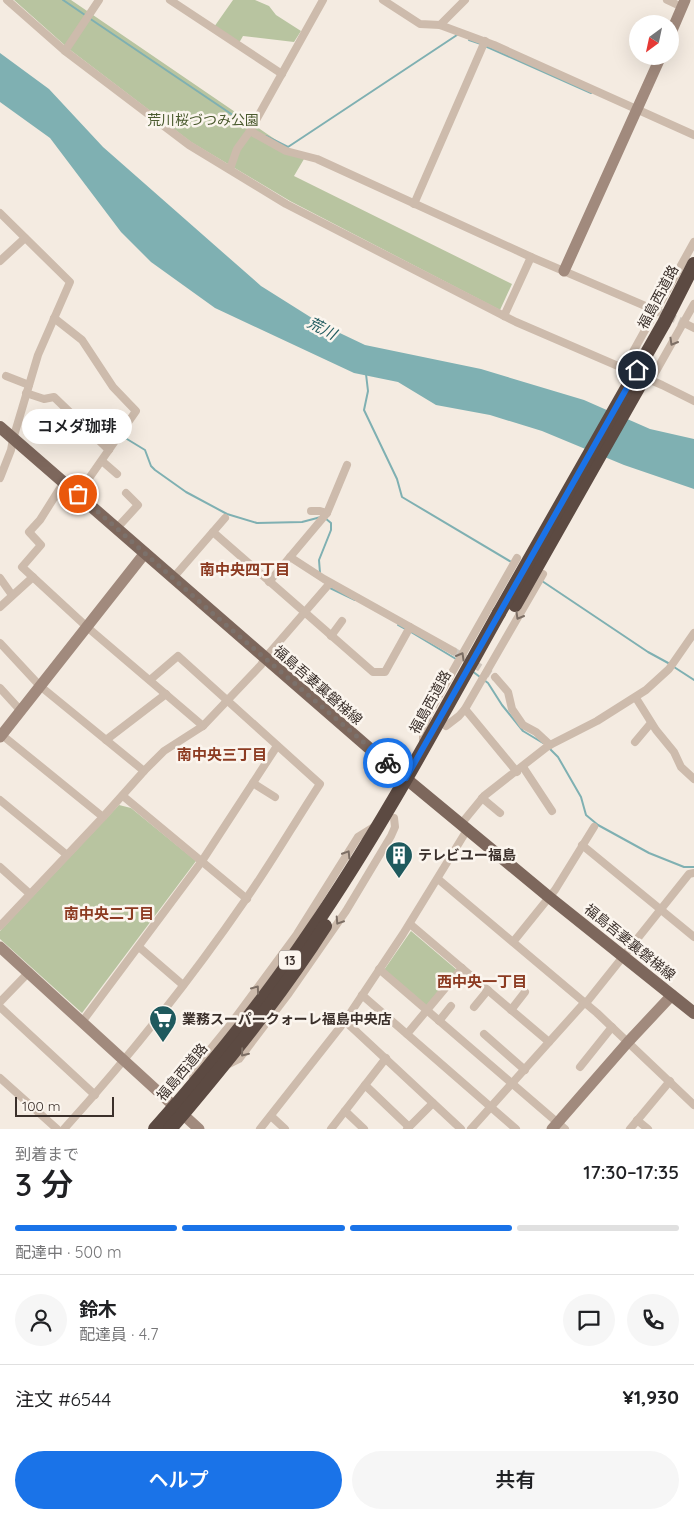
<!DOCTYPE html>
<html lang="ja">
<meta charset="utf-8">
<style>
body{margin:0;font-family:Quicksand,"Noto Sans JP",sans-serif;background:#f6f6f6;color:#202124;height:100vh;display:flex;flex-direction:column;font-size:19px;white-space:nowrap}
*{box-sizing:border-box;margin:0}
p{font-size:16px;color:#757577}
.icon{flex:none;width:28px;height:28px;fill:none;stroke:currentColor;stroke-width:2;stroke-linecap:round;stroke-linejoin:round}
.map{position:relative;height:1129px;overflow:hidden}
.drawer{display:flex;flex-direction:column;background:#fff;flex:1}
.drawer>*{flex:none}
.needle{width:32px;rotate:213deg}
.buttons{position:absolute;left:629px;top:15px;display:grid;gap:10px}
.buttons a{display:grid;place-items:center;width:50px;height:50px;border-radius:50%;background:#fff;box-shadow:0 5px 20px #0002;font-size:25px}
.scale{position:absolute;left:15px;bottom:12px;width:99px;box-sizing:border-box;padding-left:5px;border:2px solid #3b302b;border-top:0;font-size:14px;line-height:18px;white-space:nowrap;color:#3b302b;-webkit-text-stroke:4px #fbf5ee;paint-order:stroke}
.pin{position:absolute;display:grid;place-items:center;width:42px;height:42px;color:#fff;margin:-21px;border:2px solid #fff;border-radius:50%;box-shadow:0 1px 5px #0007}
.courier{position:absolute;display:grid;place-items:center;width:50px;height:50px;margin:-25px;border:4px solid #1a73e8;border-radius:50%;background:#fff;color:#222;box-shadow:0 1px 6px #0007}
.bubble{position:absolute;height:35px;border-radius:18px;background:#fff;box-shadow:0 5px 20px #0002;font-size:16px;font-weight:600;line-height:35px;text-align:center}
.head em{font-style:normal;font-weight:600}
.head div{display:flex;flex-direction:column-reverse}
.head{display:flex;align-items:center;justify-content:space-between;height:85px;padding:0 15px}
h1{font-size:32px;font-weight:600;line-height:38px}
.bar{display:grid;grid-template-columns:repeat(4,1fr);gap:8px 5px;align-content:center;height:60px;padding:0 15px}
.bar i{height:6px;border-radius:4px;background:#e0e0e0}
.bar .selected{background:#1a73e8}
.bar p{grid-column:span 4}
.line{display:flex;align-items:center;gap:12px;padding:0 15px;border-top:1px solid #e0e0e0}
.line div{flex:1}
.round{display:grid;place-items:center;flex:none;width:52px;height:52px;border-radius:26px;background:#f6f6f6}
.cta{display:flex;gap:10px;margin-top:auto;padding:10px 15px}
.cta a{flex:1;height:58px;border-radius:30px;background:#1a73e8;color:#fff;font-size:20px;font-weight:600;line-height:58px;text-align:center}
.cta a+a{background:#f6f6f6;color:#202124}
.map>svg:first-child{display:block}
.green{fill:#b8c4a0}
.water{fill:#7fb0b2}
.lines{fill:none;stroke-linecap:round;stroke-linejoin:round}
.stream{stroke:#7fb0b2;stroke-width:2}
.street-tunnel{stroke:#cfc6bd;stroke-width:8;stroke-dasharray:8 4;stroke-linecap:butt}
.street{stroke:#cdbbac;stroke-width:8}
.secondary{stroke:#a18a7d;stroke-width:11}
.primary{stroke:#7d675c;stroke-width:12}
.highway{stroke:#5c4a42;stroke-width:14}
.highway-bridge{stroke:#5c4a42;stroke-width:14}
.oneway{stroke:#7d6f65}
.done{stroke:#7c716b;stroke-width:5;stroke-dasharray:0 9}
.route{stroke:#1a73e8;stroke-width:6}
.labels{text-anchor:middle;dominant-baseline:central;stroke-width:5;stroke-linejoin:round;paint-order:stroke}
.shield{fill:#fbf5ee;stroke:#756b66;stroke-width:1}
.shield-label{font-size:12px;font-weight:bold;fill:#3b302b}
.park-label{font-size:14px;fill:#4a5a2e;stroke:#fbf5ee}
.street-label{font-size:14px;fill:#3b302b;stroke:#fbf5ee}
.poi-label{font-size:14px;font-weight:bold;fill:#3b302b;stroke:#fbf5ee;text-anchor:start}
.water-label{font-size:15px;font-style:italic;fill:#1f5a5e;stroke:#fbf5ee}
.neighbourhood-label{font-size:15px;font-weight:bold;fill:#8c3b22;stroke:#fbf5ee}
</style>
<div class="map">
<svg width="694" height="1129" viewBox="0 0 694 1129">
<rect width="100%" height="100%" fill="#f4ebe1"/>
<g class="green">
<path d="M14,0H71L304,159L294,176L512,284L500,310L290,201L191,142L69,49Z"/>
<path d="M233,0H255L269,6L276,15L301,31L294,42L243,36L239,43L214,27Z"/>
<path d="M119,805L131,808L196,861L82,1013L0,939V931Z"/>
<path d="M411,931L457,970L426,1006L384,970Z"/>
</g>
<path class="water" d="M0,53L49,89L103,147L261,286L323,325L365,345L481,369L584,400L650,429L694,439V489L624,465L542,431L490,415L436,405L398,382L354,373L215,308L151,262L121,232L50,138L0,102Z"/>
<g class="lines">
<g class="stream">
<path d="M63,0L85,15"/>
<path d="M89,18L249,126"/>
<path d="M469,40L481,44"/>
<path d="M485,46L591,93"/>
<path d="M266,136L288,147L457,35"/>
<path d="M366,374L368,391L364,410L397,479L402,497L513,563"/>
<path d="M122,436L145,450L151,466L155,470L186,492L227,514L257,523L302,522L321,517"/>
<path d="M320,573L319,560L331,530V523L325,518"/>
<path d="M542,581L648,652L670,664"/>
<path d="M330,588L355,600"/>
<path d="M398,625L407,630"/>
<path d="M411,632L456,659"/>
<path d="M674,667L694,680"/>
<path d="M472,671L480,677"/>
<path d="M484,680L488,683L502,705L523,731L543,743"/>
<path d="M548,747L558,757L581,797L586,815L598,825L649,853L684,867H694"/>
</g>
<g class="street-tunnel">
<path d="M657,311L684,323"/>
<path d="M453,651L495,677"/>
</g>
<g class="street">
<path d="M7,0L65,51L189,145L286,204L516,322L662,385L694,401"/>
<path d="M170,0L282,74"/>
<path d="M383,0L420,24L440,25L494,45L694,135"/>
<path d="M667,0L682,7"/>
<path d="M440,25L465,0"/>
<path d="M65,51L99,0"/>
<path d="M250,131L286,151L317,159L531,257"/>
<path d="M230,169L237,149L250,131L323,0"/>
<path d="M414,204L485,41"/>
<path d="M0,213L70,282L38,355L13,439L11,450L0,478"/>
<path d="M0,261L25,238"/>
<path d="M504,316L531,257L657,311"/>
<path d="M54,318L82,340L113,387L136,411L78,494"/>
<path d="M684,323L694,328"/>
<path d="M624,368L694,242"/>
<path d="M6,376L29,385"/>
<path d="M651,380L694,304"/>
<path d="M26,393L44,399L54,397L109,450"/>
<path d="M102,461L117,474"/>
<path d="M64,482L40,520L29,532L41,545L22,567L87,627L203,726"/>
<path d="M311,511H320L327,513"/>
<path d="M117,528L138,505L126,493"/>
<path d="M213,532L373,672H385L410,627"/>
<path d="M290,557L324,579L453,651"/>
<path d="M0,578L12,595"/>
<path d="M173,578L225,518"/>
<path d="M269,582L327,513L347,465"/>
<path d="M0,607L33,577"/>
<path d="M331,636L342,621"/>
<path d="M0,643L40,686L144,771"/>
<path d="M495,677L508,692L512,709L523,725L536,732L550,745"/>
<path d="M0,688L21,711"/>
<path d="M636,698L656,730L674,752L681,767L694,779"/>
<path d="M465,709L517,772"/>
<path d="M446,726L459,716L465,709L543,574"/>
<path d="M106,740L166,694"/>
<path d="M635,742L651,723"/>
<path d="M423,744V729L429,713L517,558"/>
<path d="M523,767L552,811"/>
<path d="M253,783L275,797"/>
<path d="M123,796L247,899"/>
<path d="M482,798L500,813"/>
<path d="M0,800L67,855"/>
<path d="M103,817L144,771L164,751L203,726L261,665L265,658L330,583"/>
<path d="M461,824L484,796L548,746L597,721L646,690L669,669L694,633"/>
<path d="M582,845L694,937"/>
<path d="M0,867L30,894"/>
<path d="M438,879L597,1013L694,1105"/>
<path d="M410,924L549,1042"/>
<path d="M0,926L103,817L2,735"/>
<path d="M513,942L555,890L594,827"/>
<path d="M139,947L183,985"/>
<path d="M379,969L565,1129"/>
<path d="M362,995L516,1129"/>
<path d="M0,1002L29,972"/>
<path d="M586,1003L689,874L694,873"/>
<path d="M0,1007L95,1095"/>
<path d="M474,1007L488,990"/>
<path d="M511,1010L525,992"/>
<path d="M345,1021L461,1129"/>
<path d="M439,1021L451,1006"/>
<path d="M82,1022L202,861L277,746"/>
<path d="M407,1034L462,968"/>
<path d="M484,1034L525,1070"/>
<path d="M227,1065L239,1059L289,993L346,911L391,836L395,827L394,818"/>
<path d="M580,1067L612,1027"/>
<path d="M0,1078L57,1129"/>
<path d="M192,1084L195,1068L230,1025L297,934L358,837L374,827"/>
<path d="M365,1085L409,1127"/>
<path d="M345,1111L364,1129"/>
<path d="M271,1116L285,1129"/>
<path d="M637,1120L648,1129"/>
<path d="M64,1129C129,1057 191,979 246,899C272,862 295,822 320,784L178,656L150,680"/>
<path d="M260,1129L345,1021L403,934L467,830"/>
<path d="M331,1129L386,1058"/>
<path d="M407,1129L433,1103"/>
<path d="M471,1129L585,1002"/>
<path d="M630,1129L670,1081"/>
</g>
<g class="secondary">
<path d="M670,35L685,0"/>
<path d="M564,271L661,56"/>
<path d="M0,737L145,553"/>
<path d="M0,947L199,1129"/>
<path d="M552,1129L628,1042L672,995"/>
</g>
<path class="primary" d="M0,427L369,748L549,897L694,1013"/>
<g class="highway">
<path d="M155,1129C211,1066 264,1001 311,931C381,829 439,720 499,613"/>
<path d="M170,1129C225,1064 279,998 325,926"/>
</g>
<g class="highway-bridge">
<path d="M515,605L647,372"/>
<path d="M499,613L664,323L694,264"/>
</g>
</g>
<defs><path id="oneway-chevron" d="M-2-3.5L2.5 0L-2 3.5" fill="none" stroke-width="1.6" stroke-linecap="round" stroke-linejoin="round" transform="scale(1.25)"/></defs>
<g class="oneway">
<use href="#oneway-chevron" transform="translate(673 342) rotate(120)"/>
<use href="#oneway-chevron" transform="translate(519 616) rotate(120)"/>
<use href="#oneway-chevron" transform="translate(461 656) rotate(-60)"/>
<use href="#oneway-chevron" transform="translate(347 854) rotate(-58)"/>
<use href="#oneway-chevron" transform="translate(339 921) rotate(123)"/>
<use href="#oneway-chevron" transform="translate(256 989) rotate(-54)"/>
<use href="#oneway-chevron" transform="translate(244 1053) rotate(129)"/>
</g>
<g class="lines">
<path class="done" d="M78,494L219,619L388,763"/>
<path class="route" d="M388,763L406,778L637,370"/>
</g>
<defs>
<g id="building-pin" transform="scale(1.4375)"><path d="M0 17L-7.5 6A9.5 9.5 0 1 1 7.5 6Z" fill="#1f5a5e" stroke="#fbf5ee"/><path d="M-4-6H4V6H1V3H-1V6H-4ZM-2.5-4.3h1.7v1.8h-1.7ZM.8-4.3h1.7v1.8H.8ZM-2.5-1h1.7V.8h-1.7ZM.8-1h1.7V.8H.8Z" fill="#fff"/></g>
<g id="supermarket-pin" transform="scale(1.4375)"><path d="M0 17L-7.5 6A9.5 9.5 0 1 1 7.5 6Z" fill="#1f5a5e" stroke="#fbf5ee"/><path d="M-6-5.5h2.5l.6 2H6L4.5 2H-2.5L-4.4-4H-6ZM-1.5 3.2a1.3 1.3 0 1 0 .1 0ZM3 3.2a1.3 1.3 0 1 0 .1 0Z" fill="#fff"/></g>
</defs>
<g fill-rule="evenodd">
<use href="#building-pin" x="399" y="855"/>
<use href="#supermarket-pin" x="163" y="1019"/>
</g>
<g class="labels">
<rect class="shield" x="279" y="950.5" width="22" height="19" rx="4"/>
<g class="shield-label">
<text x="290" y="960">13</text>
</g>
<g class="park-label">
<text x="203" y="120">荒川桜づつみ公園</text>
</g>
<g class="street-label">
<text transform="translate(658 297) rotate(-62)">福島西道路</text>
<text transform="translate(318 685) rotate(41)">福島吾妻裏磐梯線</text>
<text transform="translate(430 702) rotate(-61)">福島西道路</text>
<text transform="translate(630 942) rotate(39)">福島吾妻裏磐梯線</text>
<text transform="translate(182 1072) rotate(-50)">福島西道路</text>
</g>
<g class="poi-label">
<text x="418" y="855">テレビユー福島</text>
<text x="182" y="1019">業務スーパークォーレ福島中央店</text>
</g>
<g class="water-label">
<text transform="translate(322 328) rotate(27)">荒川</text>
</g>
<g class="neighbourhood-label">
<text x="245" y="569">南中央四丁目</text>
<text x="222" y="754">南中央三丁目</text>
<text x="109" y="913">南中央二丁目</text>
<text x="482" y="981">西中央一丁目</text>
</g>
</g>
</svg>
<div class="buttons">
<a><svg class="needle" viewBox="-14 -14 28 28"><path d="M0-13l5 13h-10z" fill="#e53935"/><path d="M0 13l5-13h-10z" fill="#757577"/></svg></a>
</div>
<div class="scale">100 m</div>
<div class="pin" style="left:78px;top:494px;background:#ea580c"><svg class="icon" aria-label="bag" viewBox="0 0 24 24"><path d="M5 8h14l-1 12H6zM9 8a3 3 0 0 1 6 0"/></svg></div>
<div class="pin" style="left:637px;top:370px;background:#1f2937"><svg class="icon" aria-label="home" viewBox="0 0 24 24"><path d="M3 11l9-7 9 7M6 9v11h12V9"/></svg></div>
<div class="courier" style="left:388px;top:763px"><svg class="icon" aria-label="bike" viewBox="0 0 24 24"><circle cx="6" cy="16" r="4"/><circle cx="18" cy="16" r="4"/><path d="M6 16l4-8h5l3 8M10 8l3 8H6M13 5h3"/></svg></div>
<div class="bubble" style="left:22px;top:409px;width:110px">コメダ珈琲</div>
</div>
<section class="drawer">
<div class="head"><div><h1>3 分</h1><p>到着まで</p></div><em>17:30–17:35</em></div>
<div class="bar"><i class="selected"></i><i class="selected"></i><i class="selected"></i><i></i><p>配達中 · 500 m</p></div>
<div class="line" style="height:90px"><a class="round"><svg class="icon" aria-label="person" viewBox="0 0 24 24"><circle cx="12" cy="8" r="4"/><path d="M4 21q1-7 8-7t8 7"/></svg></a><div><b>鈴木</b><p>配達員 · 4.7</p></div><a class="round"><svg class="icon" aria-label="chat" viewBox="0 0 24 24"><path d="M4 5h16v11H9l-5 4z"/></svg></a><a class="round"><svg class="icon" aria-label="phone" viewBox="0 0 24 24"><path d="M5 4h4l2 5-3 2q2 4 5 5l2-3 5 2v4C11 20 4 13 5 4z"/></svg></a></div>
<div class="line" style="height:65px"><div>注文 #6544</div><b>¥1,930</b></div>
<div class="cta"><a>ヘルプ</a><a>共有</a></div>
</section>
